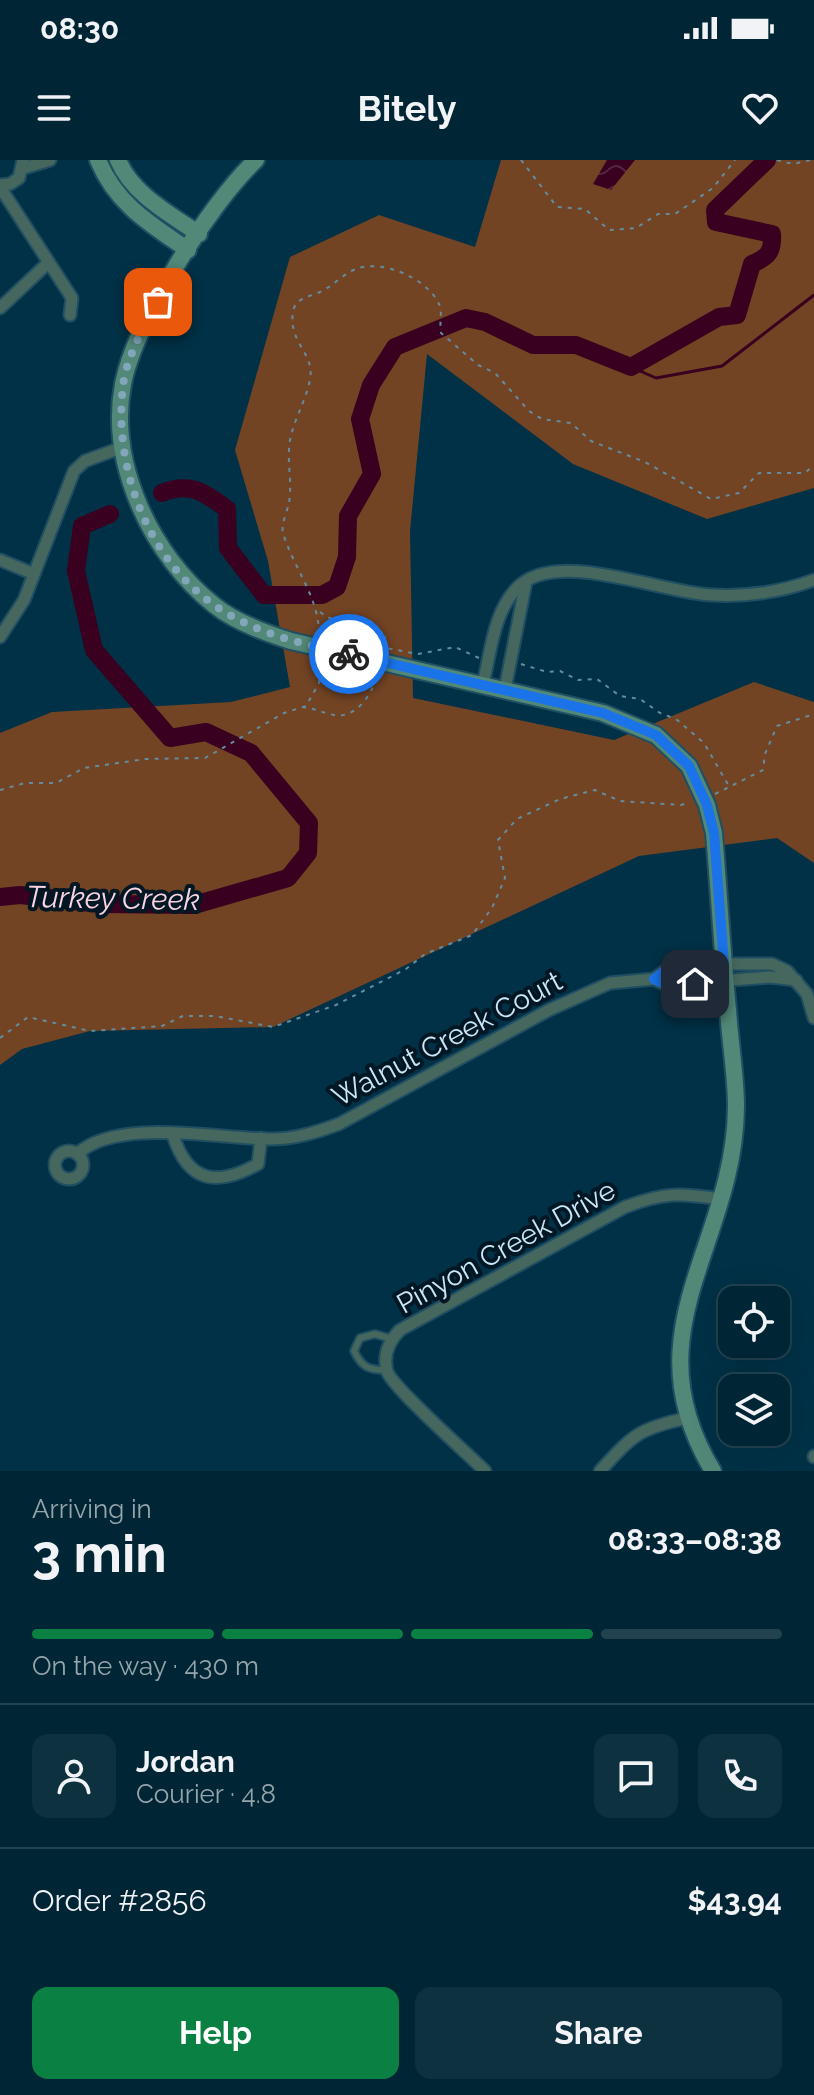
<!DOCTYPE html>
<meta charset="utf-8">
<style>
body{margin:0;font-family:Raleway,sans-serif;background:#0e3140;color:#f1f3f6;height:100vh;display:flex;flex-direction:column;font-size:30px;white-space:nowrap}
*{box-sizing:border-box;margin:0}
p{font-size:26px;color:#95a5ac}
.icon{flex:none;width:44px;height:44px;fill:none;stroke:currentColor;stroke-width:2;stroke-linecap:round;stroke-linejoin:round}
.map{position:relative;height:1311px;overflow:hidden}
.drawer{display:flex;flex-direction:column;background:#002534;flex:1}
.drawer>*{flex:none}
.tools{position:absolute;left:718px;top:1126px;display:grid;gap:16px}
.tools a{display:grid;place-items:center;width:72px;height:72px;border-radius:16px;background:#002534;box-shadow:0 8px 32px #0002,0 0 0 2px #22424f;font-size:40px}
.pin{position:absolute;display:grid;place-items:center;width:68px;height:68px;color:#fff;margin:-34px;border-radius:16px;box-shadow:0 4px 12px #0006}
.courier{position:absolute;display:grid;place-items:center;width:80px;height:80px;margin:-40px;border:6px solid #1a73e8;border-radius:50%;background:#fff;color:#222;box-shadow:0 2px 10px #0007}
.summary em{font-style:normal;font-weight:700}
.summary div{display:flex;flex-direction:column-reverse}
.summary{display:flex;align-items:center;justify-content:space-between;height:136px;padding:0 32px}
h1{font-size:52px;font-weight:700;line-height:60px}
.bar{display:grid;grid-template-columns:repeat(4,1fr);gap:12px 8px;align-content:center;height:96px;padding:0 32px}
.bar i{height:10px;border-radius:6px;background:#22424f}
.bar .current{background:#0b8043}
.bar p{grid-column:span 4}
.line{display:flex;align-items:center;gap:20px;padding:0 32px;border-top:2px solid #22424f}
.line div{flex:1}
.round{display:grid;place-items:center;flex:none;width:84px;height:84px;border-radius:16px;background:#0e3140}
.primary-button{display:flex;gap:16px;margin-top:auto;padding:16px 32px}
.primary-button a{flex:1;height:92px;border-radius:16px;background:#0b8043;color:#fff;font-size:32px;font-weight:700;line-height:92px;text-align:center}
.primary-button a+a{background:#0e3140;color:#f1f3f6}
.status{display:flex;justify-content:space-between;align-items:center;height:56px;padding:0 40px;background:#002534;direction:ltr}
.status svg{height:22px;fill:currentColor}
header{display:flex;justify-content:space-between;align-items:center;height:104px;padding:0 32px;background:#002534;font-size:36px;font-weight:700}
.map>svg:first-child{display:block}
.green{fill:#724424}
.water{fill:url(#water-waves)}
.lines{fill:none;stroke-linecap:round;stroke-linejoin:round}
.stream{stroke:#39001f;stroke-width:3}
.river{stroke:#39001f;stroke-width:18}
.lane-casing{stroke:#204e62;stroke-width:10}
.street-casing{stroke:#204e62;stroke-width:15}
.secondary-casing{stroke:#204e62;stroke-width:20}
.path{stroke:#648c9f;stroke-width:2;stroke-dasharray:4 6;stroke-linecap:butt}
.lane{stroke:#46675d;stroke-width:6}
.street{stroke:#46675d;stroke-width:11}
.secondary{stroke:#528878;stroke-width:16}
.done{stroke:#83a7ba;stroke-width:8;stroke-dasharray:0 14.4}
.route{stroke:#1a73e8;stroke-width:10}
.labels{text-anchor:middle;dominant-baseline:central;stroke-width:8;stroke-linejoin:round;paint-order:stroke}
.street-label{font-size:28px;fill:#cae7f8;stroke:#011723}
.water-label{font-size:30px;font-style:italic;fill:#fcd4e3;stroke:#011723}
</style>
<div class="status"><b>08:30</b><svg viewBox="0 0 49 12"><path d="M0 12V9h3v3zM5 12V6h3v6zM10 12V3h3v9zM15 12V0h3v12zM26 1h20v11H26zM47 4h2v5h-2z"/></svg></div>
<header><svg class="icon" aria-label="menu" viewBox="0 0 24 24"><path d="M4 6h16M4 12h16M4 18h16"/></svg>Bitely<svg class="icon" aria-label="heart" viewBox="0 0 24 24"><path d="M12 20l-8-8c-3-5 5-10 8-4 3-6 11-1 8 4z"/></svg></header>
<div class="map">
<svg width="814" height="1311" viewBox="0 0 814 1311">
<defs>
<pattern id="water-waves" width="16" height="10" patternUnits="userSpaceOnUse" patternTransform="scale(2)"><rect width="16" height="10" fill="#39001f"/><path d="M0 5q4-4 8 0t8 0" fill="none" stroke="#542540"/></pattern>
</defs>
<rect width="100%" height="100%" fill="#003146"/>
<path class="green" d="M501,0H814V328L707,359L573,304L427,194L410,371L413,538L614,580L754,522L814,542V703L777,678L639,696L273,867L90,871L22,889L0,905V573L52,552L231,542L290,527L268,401L235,290L290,97L379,55L475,87Z"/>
<path class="water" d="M607,0H635L611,30L593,24Z"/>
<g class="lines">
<path class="stream" d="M631,207L656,218L722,206L814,135"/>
<g class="river">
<path d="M162,333C190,321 205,333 227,349L228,388L264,435H322L337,427L347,397L348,356L372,314L360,259L371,225L395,187L466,158L485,162L533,185H576L631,207L719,157L737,155L752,104C768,97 773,92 772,74L716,62L715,50L767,0"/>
<path d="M0,737L20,735L101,744L194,745L288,718L308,693L309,663L251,593L206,572L170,578L94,490L76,411L82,366L110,354"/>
</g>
<g class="lane-casing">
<path id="lane" d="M386,1210C368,1210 362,1207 354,1191L360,1178L375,1174L392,1179"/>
</g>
<g class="street-casing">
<g id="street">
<path d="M24,8L50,0"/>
<path d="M0,25L10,24L19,18L23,0"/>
<path d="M0,27L72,138L70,155"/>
<path d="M0,148L48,103"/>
<path d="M0,400L34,414"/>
<path d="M0,477L24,440L74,311L85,301L123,287"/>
<path d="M483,524C491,492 493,452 518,427C557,388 661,433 712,435C748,437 781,432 814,420"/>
<path d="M505,529L526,422"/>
<path d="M654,819L666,825L770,817L796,820"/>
<path d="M173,975C188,1023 217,1027 258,1004L261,978"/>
<circle cx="69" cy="1005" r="14"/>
<path d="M77,994C118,957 218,979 272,979C295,979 317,972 339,964L549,850L610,823L654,819L666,810L724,804H772L787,811L807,834L814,858"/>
<path d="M814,1296V1297"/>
<path d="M485,1311C469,1295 391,1226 387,1211C383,1195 389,1181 400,1170L625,1047C664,1032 680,1033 721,1039"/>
<path d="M600,1311C633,1275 639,1268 688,1258"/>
</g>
</g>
<g class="secondary-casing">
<g id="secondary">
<path d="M98,0C116,44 150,64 188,90"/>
<path d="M118,0C132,34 170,54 199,74"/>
<path d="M256,0C210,43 135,162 123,224C108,304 152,396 214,445C235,462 265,473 291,481L603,553L656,575L689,606L707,645L714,673C719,732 722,791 728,850C730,882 736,915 736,947C735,1085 628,1171 713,1311"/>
</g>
</g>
<g class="path">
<path d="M521,0L557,47L585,49L609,70L636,68L658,54H675L713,28L735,0"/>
<path d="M777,0L793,4L810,0"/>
<path d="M320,452C344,471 371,459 385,477L384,484"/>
<path d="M319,474C319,437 293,407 283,373C281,364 287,352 289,343C292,324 288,307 289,289C290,265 306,243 310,219C315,193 288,183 293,152C295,138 309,137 320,132C333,126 343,114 356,109C382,99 427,118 439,144C443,151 439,164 441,173L478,205L495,213L529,251L542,259L571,263L591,281L645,302L711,339L739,333L759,313H805L814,305"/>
<path d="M359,483L418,494L455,487L479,498"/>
<path d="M521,504L547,512L560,511L578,520L597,519L620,536L640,539L660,553L676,559L704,583L730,628"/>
<path d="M302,547C314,548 323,553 334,555C357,559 372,533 378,515"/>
<path d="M0,630L25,623H56L84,608L145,599L205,598L284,553L306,546L319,523V500"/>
<path d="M715,634L763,610L765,594L777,566L808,556L814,557"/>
<path d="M0,878L28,857L90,871L162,866L183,856H215L273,867L336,845L406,809L425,794L472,775L492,748L505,718L498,680L517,659L560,639L595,630L620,641L681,645L690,642"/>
</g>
<use href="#lane" class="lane"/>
<use href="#street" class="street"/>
<use href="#secondary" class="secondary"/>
</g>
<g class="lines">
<path class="done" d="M158,142C144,166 126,198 123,226C113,307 148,401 217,447C257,474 303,484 349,494"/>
<path class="route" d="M349,494L603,553L656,575L689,606L707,645L714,673L724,804L666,810L654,819L666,825L695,824"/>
</g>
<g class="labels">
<g class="street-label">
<text transform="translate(447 879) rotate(-28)">Walnut Creek Court</text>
<text transform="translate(506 1087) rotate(-29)">Pinyon Creek Drive</text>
</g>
<g class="water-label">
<text transform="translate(113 738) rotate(1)">Turkey Creek</text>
</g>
</g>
</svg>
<div class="tools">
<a><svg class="icon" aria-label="locate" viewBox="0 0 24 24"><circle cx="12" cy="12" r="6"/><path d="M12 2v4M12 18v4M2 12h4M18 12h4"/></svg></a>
<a><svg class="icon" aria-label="layers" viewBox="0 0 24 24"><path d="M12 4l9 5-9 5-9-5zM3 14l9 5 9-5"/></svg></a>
</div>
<div class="pin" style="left:158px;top:142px;background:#ea580c"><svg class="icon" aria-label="bag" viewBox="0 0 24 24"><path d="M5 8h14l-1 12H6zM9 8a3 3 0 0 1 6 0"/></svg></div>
<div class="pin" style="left:695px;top:824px;background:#1f2937"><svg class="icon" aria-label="home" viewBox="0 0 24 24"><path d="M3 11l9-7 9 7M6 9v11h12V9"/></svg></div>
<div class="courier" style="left:349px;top:494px"><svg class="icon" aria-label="bike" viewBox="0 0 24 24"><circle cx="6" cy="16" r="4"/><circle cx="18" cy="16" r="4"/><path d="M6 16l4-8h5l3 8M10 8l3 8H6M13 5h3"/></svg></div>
</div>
<section class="drawer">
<div class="summary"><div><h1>3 min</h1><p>Arriving in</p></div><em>08:33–08:38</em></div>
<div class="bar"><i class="current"></i><i class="current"></i><i class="current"></i><i></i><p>On the way · 430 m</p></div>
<div class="line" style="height:144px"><a class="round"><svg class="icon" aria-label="person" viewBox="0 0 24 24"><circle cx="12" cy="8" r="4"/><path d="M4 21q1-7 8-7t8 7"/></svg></a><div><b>Jordan</b><p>Courier · 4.8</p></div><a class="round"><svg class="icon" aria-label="chat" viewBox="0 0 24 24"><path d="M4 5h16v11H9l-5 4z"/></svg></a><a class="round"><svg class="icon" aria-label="phone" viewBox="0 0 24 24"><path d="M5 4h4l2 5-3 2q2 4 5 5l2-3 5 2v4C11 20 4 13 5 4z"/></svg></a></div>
<div class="line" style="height:104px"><div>Order #2856</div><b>$43.94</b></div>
<div class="primary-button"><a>Help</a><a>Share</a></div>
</section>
